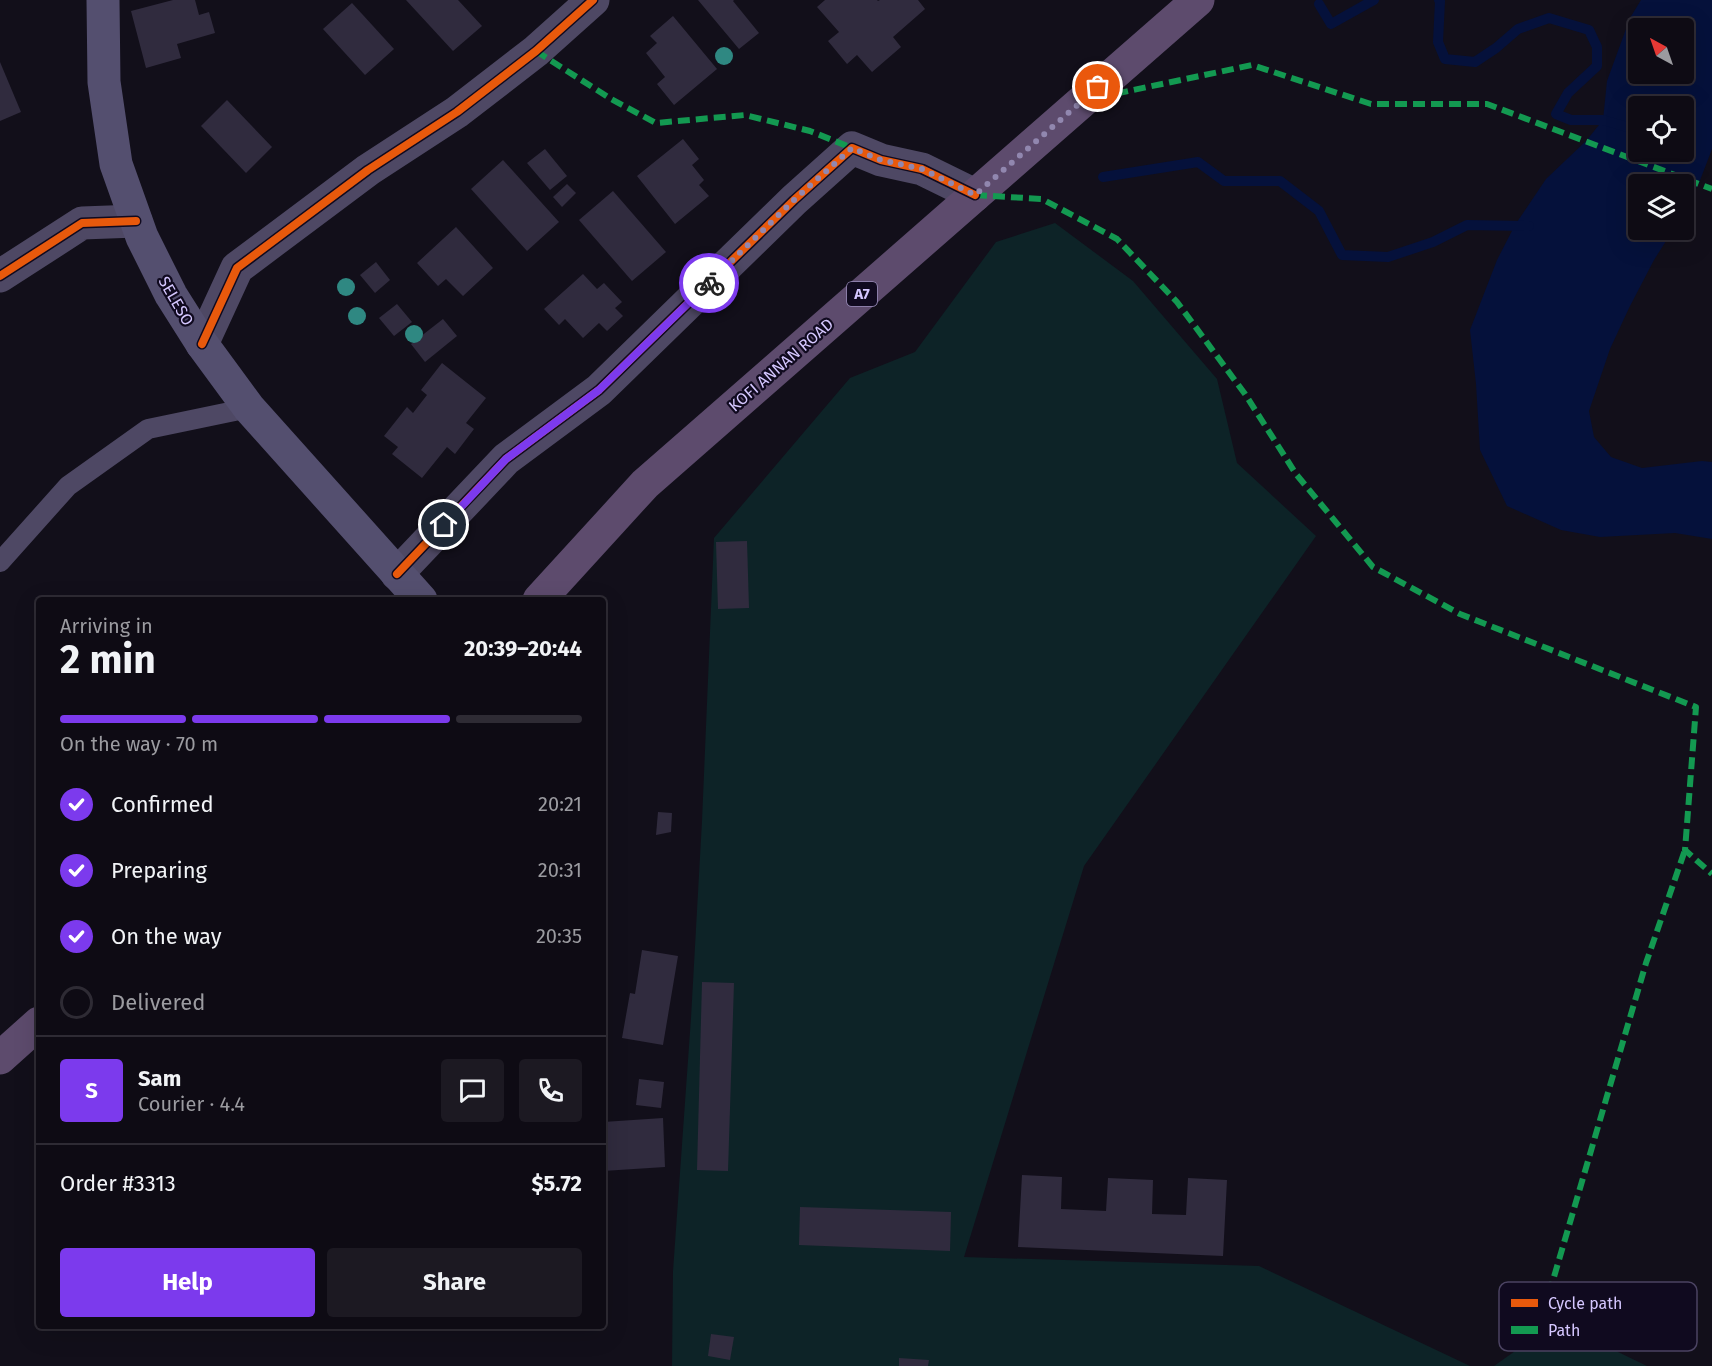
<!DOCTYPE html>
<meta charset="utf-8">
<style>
body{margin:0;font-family:"Fira Sans",sans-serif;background:#1c1922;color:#f1f3f6;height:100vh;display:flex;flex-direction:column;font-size:22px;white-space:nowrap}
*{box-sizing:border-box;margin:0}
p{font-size:20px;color:#9b9ba0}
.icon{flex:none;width:33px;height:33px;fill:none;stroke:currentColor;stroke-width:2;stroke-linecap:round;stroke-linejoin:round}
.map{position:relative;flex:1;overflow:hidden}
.details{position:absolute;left:36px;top:597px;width:570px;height:732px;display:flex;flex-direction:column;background:#0e0b14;border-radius:6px;box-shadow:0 6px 24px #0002,0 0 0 2px #2e2b34}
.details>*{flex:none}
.needle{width:39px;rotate:320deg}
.controls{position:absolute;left:1628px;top:18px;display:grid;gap:12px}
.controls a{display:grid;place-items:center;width:66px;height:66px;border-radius:6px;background:#0e0b14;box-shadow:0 6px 24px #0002,0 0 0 2px #2e2b34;font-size:30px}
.pin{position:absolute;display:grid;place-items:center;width:51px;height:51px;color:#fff;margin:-26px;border:3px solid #fff;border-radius:50%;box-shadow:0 2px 6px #0007}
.courier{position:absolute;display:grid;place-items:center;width:60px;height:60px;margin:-30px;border:4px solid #7c3aed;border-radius:50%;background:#fff;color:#222;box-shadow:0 2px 8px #0007}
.overview em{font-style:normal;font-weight:700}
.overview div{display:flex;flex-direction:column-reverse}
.overview{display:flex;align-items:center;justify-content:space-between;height:102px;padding:0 24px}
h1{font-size:39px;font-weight:700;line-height:45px}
.bar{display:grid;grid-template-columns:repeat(4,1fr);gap:9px 6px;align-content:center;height:72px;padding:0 24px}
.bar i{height:8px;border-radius:4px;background:#2e2b34}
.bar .on{background:#7c3aed}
.bar p{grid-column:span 4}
.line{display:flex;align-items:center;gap:15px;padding:0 24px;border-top:2px solid #2e2b34}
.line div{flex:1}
.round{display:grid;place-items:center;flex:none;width:63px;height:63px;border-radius:6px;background:#1c1922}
ol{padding:0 24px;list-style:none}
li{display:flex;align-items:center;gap:18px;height:66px}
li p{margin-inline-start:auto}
li .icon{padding:6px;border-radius:50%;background:#7c3aed;color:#fff;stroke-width:4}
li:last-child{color:#9b9ba0}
li i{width:33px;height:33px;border:3px solid #2e2b34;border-radius:50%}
.button{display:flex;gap:12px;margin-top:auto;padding:12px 24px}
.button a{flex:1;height:69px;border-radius:6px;background:#7c3aed;color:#fff;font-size:24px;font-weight:700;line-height:69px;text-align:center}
.button a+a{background:#1c1922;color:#f1f3f6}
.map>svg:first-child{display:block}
.green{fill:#0d2327}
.water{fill:#05113b;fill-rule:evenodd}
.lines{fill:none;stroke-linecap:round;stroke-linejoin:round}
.stream{stroke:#05113b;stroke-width:10}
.building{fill:#302b3e}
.service{stroke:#4e4864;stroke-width:20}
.minor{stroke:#4e4864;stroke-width:33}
.secondary{stroke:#544f6f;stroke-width:33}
.primary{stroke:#5d4b6d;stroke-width:33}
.quiet{stroke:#139951;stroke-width:6;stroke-dasharray:12 6;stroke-linecap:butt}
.cycleway-casing{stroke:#100a1f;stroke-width:11}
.cycleway{stroke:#e8590c;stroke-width:8}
.tree{fill:#2f8882}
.done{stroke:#9187af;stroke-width:6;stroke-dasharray:0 10.8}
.route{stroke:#7c3aed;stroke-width:8}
.labels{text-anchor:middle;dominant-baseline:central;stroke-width:4.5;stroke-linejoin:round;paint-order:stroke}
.shield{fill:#100a1f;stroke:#9a8ebc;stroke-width:1.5}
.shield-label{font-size:15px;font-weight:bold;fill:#d5c7ff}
.street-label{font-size:16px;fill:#d5c7ff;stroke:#100a1f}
.key{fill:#100a1f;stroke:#4b4362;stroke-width:1.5}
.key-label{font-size:16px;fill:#d5c7ff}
</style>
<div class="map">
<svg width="1712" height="1366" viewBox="0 0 1712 1366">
<rect width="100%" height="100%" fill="#120f1a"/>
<g class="green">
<path d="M1055,223L1133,281L1217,379L1237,463L1316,536L1084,866L964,1257L1259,1266L1470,1366H672L673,1271L691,1018L702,821L714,538L850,378L915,352L996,242Z"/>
<path d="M1556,1322L1647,1366H1494Z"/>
</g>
<path class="water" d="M1641,0H1712V149L1699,183L1683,212V184H1638V230H1673L1654,260L1629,308L1610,349L1589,411L1594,437L1611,457L1642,468L1702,461L1712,462V539L1675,533L1600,537L1561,530L1507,506L1480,450L1476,384L1470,330L1497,260L1515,225L1546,179L1586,141L1603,120L1607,81L1630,18ZM1638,28H1683V74H1638ZM1638,106H1683V152H1638Z"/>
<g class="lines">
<g class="stream">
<path d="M1439,0L1440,1L1438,42L1445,59L1475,62L1496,48L1518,29L1549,18L1589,30L1597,47V66L1568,93L1556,114L1571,120H1603L1638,130"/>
<path d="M1319,4L1331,24L1374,0"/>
<path d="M1103,177L1198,162L1224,181H1280L1319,211L1342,255L1388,257L1433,242L1467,225L1529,226"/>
</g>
</g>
<g class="building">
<path d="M173,0H195L199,15L209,12L215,33L177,44L181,58L146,68L131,11Z"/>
<path d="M406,0H458L482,26L453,51Z"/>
<path d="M698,0H734L733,1L759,33L739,49Z"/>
<path d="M825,0H877L878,1L880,0H918L925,9L893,37L901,47L872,72L857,55L847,64L828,41L839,32L817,7Z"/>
<path d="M352,3L394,49L365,75L323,29Z"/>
<path d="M673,16L717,69L674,105L657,84L665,77L646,53L657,43L650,36Z"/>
<path d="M0,62L21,112L0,121Z"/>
<path d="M227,100L272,147L246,173L201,126Z"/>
<path d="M683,139L699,159L692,165L704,180L699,185L709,196L675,224L637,176Z"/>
<path d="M545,149L567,176L550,190L527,163Z"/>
<path d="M503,160L559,222L527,251L471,189Z"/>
<path d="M567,184L576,193L562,207L553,197Z"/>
<path d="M613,191L666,252L632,281L579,220Z"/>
<path d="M456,227L493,268L463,296L446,279L438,286L417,263Z"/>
<path d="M376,262L390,280L375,293L360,275Z"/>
<path d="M583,274L597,289L604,283L622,302L615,308L623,316L607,331L599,323L583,338L565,319L559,325L544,309Z"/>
<path d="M397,304L412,322L394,336L379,318Z"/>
<path d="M443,319L457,336L425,362L411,344Z"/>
<path d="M442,363L486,398L466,423L474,429L455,454L447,447L422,478L392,454L398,447L384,436L407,407L413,413L427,395L421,390Z"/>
<path d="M747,541L749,608L718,609L716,542Z"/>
<path d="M658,812L672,813L671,832L656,835Z"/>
<path d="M642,950L678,956L663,1045L622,1038L630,993L635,994Z"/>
<path d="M702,982L734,983L728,1171L697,1170Z"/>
<path d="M639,1079L664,1082L661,1108L636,1105Z"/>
<path d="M663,1118L665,1167L603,1171V1122Z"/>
<path d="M1022,1175L1062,1177L1061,1209L1106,1211L1108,1178L1153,1180L1152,1214L1186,1215L1188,1178L1227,1180L1223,1256L1018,1247Z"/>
<path d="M800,1207L951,1212L950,1251L799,1245Z"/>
<path d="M711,1334L734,1337L730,1360L708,1356Z"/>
<path d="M899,1358L929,1360L928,1366H899Z"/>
</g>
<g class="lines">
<path class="service" d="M0,562L68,486L148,429L249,408"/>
<g class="minor">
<path d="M0,276L82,223L136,221"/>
<path d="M202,344L237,268L368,170L457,112L536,51L593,0"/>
<path d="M397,574L506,459L599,390L794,200L852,148L881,160L922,169L975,195"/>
</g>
<path class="secondary" d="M103,0L104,82L116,164L142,237L171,295L202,344L249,408L421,600"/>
<g class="primary">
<path d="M539,600L645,484L1198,0"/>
<path d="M0,1058L39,1023"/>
</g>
<g class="quiet">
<path d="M536,51L611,99L656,123L745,115L810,131L852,148"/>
<path d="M1081,101L1252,65L1371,104H1487L1712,189"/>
<path d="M975,195L1042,199L1117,239L1177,302L1245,394L1296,474L1373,567L1460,614L1696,707L1685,850L1712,874"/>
<path d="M1544,1311L1646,963L1685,850"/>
</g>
<g class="cycleway-casing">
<g id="cycleway">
<path d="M0,276L82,223L136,221"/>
<path d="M202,344L237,268L368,170L457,112L536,51L593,0"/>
<path d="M397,574L506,459L599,390L794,200L852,148L881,160L922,169L975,195"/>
</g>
</g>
<use href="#cycleway" class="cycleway"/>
</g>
<g class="tree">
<circle cx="724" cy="56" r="9"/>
<circle cx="346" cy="287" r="9"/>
<circle cx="357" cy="316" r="9"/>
<circle cx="414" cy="334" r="9"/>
</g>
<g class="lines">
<path class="done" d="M709,283L794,200L852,148L881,160L922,169L975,195L1098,87"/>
<path class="route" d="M444,525L506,459L599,390L709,283"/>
</g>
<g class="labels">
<rect class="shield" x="847" y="282" width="30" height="24" rx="4.5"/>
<g class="shield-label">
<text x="862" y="294">A7</text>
</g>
<g class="street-label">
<text transform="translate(176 301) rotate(60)">SELESO</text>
<text transform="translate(781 365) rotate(-41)">KOFI ANNAN ROAD</text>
</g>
</g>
<rect x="1499" y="1282" width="198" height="69" rx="9" class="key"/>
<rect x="1511" y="1299" width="27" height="8" fill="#e8590c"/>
<rect x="1511" y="1326" width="27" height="8" fill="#139951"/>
<g class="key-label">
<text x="1548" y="1309">Cycle path</text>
<text x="1548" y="1336">Path</text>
</g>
</svg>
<div class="controls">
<a><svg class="needle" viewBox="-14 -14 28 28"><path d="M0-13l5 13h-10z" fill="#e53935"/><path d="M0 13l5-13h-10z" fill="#9b9ba0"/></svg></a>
<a><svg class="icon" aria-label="locate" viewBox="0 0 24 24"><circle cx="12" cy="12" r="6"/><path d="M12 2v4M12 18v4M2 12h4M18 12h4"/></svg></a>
<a><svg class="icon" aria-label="layers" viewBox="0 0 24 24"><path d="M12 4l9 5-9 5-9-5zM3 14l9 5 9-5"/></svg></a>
</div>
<div class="pin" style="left:1098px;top:87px;background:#ea580c"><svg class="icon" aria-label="bag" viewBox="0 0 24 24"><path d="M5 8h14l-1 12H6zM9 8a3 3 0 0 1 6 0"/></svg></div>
<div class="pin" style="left:444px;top:525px;background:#1f2937"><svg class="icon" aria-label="home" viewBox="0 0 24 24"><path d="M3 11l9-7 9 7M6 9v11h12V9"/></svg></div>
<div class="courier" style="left:709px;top:283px"><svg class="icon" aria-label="bike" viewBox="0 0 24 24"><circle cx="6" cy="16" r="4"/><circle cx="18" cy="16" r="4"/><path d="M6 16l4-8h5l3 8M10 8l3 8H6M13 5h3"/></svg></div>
<section class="details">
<div class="overview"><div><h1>2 min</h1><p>Arriving in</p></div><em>20:39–20:44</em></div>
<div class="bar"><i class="on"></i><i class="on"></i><i class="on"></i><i></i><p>On the way · 70 m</p></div>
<ol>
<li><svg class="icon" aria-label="check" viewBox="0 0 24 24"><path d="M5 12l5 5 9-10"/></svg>Confirmed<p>20:21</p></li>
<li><svg class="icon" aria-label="check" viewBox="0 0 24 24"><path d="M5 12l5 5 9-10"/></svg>Preparing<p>20:31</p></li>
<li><svg class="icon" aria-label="check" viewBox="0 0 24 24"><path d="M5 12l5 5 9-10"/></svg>On the way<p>20:35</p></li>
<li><i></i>Delivered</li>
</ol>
<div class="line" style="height:108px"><b class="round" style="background:#7c3aed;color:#fff">S</b><div><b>Sam</b><p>Courier · 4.4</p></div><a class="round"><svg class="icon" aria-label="chat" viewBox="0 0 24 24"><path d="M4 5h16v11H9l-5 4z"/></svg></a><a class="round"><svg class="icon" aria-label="phone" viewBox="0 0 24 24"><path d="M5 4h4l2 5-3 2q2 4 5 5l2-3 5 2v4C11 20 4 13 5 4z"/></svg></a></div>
<div class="line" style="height:78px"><div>Order #3313</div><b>$5.72</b></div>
<div class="button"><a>Help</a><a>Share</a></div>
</section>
</div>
